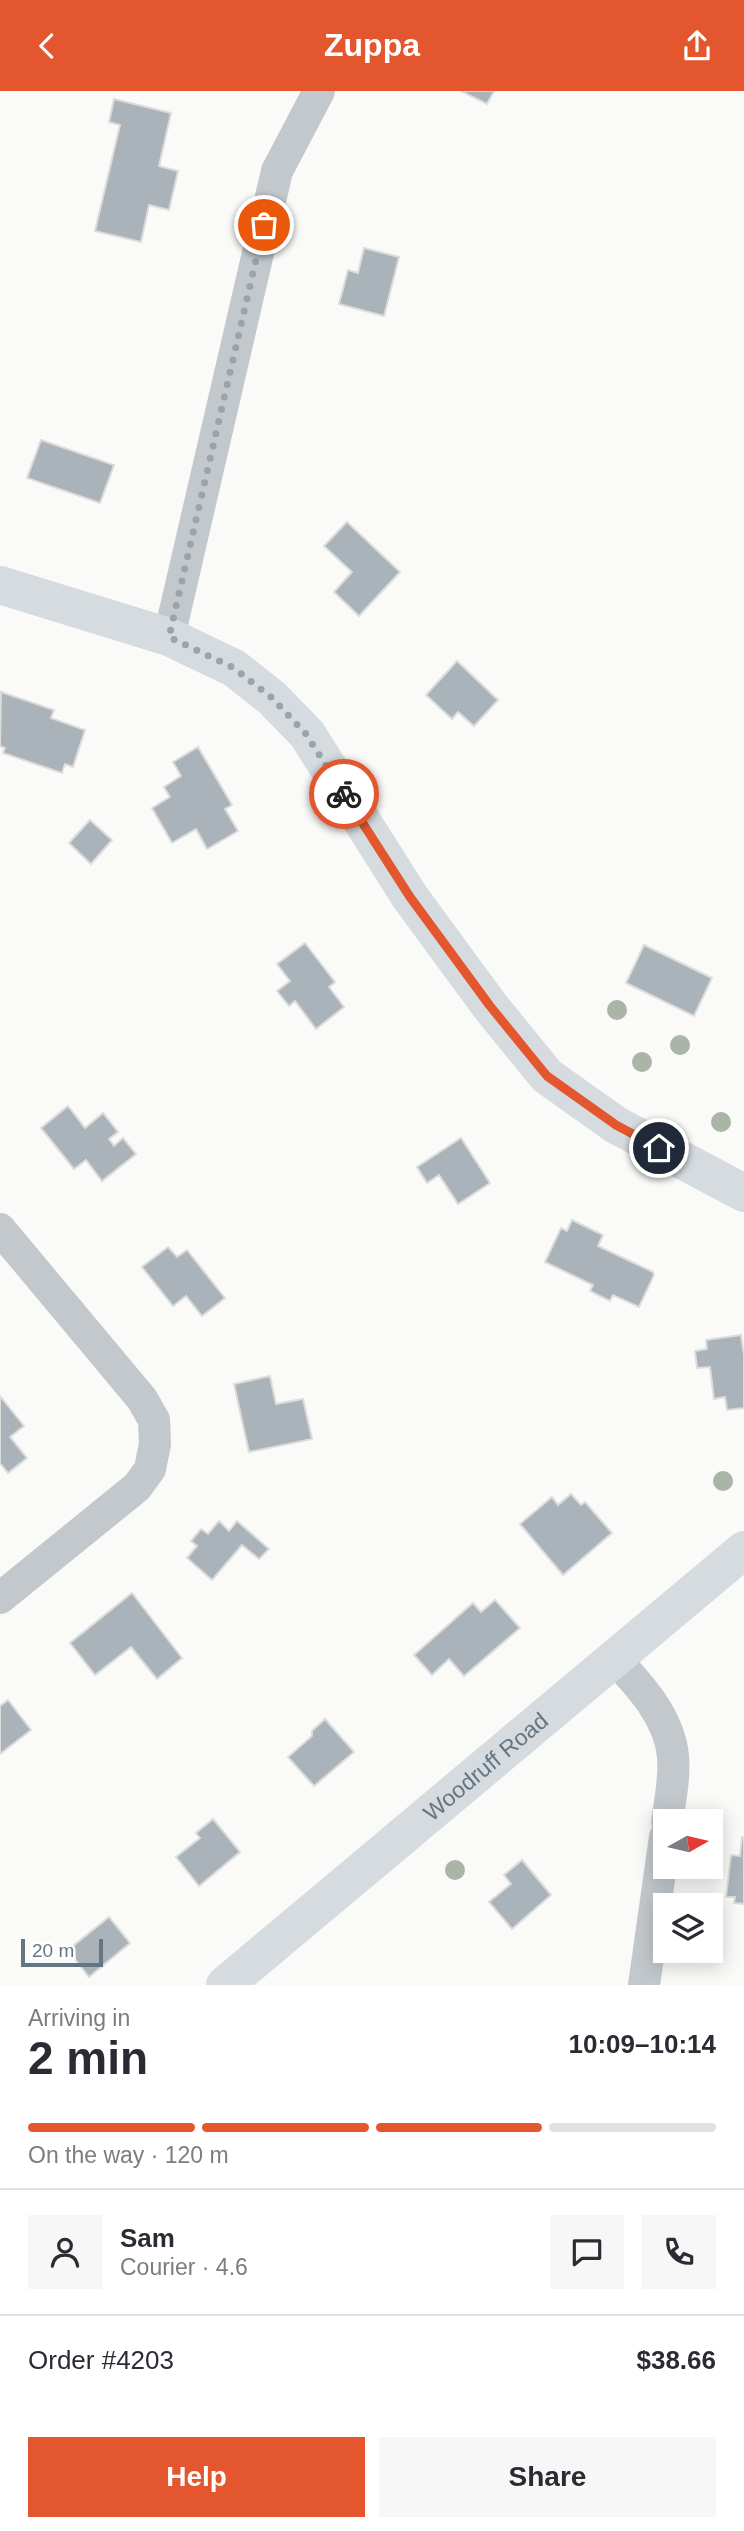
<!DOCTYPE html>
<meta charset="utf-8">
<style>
body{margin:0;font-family:Arial,sans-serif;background:#f7f7f7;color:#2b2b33;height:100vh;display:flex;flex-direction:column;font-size:26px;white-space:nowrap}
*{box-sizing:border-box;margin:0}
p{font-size:23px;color:#7c7c81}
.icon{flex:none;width:38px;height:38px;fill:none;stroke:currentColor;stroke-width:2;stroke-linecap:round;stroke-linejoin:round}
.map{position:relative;height:1894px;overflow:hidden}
.panel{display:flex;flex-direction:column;background:#fff;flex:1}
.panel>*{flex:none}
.needle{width:46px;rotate:82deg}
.buttons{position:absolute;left:653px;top:1718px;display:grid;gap:14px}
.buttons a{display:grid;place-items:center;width:70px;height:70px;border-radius:0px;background:#fff;box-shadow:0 4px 18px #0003;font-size:35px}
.scale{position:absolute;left:21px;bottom:18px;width:82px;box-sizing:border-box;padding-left:7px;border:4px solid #657683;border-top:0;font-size:19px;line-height:24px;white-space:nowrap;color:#657683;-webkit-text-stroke:5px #fff;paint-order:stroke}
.pin{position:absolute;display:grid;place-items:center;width:60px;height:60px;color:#fff;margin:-30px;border:4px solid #fff;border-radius:50%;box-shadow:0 2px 7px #0007}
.courier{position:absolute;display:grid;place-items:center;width:70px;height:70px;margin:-35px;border:5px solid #e4572e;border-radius:50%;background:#fff;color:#222;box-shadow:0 2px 9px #0007}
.head em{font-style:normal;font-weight:700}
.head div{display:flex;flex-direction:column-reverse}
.head{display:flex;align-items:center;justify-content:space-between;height:119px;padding:0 28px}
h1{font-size:46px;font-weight:700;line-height:52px}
.bar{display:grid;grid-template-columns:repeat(4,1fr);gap:10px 7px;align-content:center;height:84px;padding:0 28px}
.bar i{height:9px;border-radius:5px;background:#e1e1e2}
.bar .current{background:#e4572e}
.bar p{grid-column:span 4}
.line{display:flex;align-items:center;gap:18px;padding:0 28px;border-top:2px solid #e1e1e2}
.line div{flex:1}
.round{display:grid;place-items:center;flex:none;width:74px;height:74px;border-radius:0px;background:#f7f7f7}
.primary-button{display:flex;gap:14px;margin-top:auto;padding:14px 28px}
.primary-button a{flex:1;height:80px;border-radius:0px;background:#e4572e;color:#fff;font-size:28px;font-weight:700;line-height:80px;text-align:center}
.primary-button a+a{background:#f7f7f7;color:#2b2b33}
header{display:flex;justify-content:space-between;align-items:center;height:91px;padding:0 28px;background:#e4572e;color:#fff;font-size:32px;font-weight:700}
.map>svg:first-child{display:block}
.building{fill:#aab3b9;stroke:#dcdcda;stroke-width:2}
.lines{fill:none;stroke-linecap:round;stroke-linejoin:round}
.street{stroke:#c3c8cc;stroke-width:32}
.secondary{stroke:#d6dbdf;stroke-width:38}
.tree{fill:#aab4a7}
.done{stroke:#99a4ac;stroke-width:7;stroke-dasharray:0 12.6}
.route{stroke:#e4572e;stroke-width:9}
.labels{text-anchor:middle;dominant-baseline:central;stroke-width:7;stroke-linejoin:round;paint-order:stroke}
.street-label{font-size:23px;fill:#657683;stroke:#fff}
</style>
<header><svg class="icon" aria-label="back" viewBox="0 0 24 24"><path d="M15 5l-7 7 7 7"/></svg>Zuppa<svg class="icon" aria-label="share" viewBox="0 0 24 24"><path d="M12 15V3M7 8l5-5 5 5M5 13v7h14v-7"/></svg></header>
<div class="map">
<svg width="744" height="1894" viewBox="0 0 744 1894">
<rect width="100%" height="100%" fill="#fafaf8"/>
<g class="building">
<path d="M461,0H494L487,13Z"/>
<path d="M114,8L171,22L159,75L178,80L169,119L149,114L141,151L95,140L120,34L109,31Z"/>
<path d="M364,157L399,166L384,225L339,213L348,179L358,182Z"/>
<path d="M41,349L114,374L100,412L27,387Z"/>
<path d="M347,431L400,481L359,525L334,501L352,481L324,455Z"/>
<path d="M457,570L498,609L474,635L458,621L452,628L426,604Z"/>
<path d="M1,601L54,619L51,627L85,639L73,676L65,673L62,682L3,662L5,657L0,655Z"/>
<path d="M198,656L232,714L225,718L238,740L207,758L196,738L172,752L152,717L170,706L164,696L181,685L173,671Z"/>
<path d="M90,729L112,749L91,773L69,752Z"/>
<path d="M305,852L335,891L329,896L344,916L316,938L295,910L289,915L277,900L290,890L277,873Z"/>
<path d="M644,854L712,887L694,925L626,892Z"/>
<path d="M68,1015L85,1037L103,1022L118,1041L109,1048L114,1055L123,1047L136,1063L102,1090L86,1069L74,1078L41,1037Z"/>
<path d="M461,1047L490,1092L458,1113L439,1084L427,1092L417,1076Z"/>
<path d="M572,1129L603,1144L598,1155L653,1181L654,1184L639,1216L613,1204L610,1210L590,1200L593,1194L545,1171L561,1137L567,1140Z"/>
<path d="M168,1156L177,1166L187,1159L225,1207L202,1225L186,1205L173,1215L142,1176Z"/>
<path d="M741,1244L744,1264V1317L727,1319L725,1306L714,1308L710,1276L697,1277L695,1260L707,1258L706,1249Z"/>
<path d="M270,1285L276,1313L303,1308L312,1348L249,1361L234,1293Z"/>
<path d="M0,1305L24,1335L10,1346L27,1367L8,1382L0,1372Z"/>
<path d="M571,1403L581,1414L585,1411L612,1442L563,1484L520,1433L552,1406L558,1414Z"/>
<path d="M219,1430L229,1440L237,1430L269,1458L259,1468L242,1454L212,1489L187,1467L197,1455L191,1450L201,1438L208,1443Z"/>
<path d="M132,1502L182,1567L157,1588L131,1556L95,1584L70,1552Z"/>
<path d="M495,1509L520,1537L464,1585L449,1568L432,1584L414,1564L473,1512L481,1521Z"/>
<path d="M8,1609L31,1639L0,1663V1615Z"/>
<path d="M325,1628L354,1661L314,1695L288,1666L312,1645V1640Z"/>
<path d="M213,1728L240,1761L199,1795L176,1766L200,1747L196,1742Z"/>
<path d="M742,1746L744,1747V1813L734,1812L735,1806H726L731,1764L740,1765Z"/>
<path d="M522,1769L551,1804L512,1838L489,1811L511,1793L504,1784Z"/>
<path d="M109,1826L130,1852L89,1886L68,1859Z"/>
</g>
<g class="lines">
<g class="street">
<path d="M169,546L277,80L319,0"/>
<path d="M0,1138L142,1308L154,1329L155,1353L150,1378L137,1396L0,1507"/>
<path d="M614,1567C639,1594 669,1625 673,1665C675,1687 670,1709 667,1731"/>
<path d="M644,1894L665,1746"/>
</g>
<g class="secondary">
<path d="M0,494L169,546L234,577L272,607L307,643L410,806L490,915L547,985L616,1034L744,1102"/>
<path id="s1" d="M225,1894L744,1459"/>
</g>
</g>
<g class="tree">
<circle cx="617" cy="919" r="10"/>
<circle cx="680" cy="954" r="10"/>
<circle cx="642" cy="971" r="10"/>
<circle cx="721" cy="1031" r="10"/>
<circle cx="723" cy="1390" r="10"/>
<circle cx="455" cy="1779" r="10"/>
</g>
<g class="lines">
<path class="done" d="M264,134L169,546L234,577L272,607L306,643L344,703"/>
<path class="route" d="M344,703L410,806L490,915L547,985L616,1034L659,1057"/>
</g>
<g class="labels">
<g class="street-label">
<text stroke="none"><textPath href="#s1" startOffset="340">Woodruff Road</textPath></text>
</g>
</g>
</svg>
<div class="buttons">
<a><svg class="needle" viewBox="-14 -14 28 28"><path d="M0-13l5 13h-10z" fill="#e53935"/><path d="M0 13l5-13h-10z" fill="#7c7c81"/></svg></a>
<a><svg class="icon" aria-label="layers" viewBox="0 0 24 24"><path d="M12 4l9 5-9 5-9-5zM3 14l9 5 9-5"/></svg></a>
</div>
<div class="scale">20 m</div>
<div class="pin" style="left:264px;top:134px;background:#ea580c"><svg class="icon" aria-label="bag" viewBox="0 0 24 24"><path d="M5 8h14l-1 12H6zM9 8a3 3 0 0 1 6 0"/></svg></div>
<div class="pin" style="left:659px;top:1057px;background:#1f2937"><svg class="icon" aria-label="home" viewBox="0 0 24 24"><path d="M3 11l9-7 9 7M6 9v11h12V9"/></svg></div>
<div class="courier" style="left:344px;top:703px"><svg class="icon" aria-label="bike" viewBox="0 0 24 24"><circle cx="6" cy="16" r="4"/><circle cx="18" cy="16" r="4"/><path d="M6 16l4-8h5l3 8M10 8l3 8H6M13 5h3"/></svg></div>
</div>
<section class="panel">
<div class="head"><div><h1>2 min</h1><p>Arriving in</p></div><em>10:09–10:14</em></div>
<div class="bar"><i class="current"></i><i class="current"></i><i class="current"></i><i></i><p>On the way · 120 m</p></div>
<div class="line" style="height:126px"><a class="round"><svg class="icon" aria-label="person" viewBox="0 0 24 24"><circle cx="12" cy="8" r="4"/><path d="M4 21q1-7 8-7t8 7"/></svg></a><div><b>Sam</b><p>Courier · 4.6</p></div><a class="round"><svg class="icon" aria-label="chat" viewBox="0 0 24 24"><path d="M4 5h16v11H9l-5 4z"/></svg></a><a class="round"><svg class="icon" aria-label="phone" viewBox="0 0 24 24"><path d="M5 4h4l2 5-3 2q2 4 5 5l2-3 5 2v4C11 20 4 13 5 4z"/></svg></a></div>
<div class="line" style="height:91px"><div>Order #4203</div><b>$38.66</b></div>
<div class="primary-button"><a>Help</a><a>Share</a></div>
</section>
